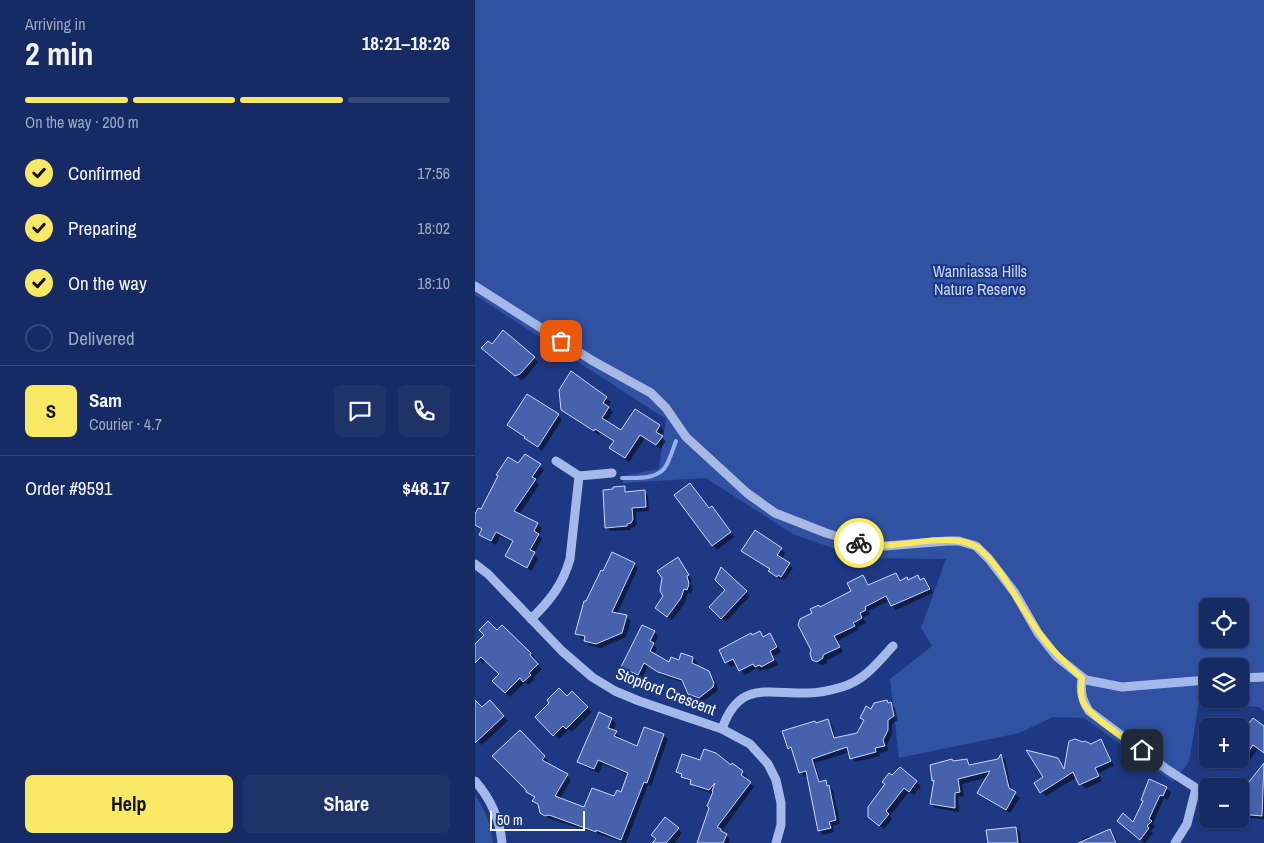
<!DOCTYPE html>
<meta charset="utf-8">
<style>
body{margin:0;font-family:"Archivo Narrow",sans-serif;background:#1f3369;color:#f1f3f6;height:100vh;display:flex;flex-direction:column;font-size:19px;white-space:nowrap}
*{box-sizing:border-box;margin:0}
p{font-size:16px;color:#9ea7be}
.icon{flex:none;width:28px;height:28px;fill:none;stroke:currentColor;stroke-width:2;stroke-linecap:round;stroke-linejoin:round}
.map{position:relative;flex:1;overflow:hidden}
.panel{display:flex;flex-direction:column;background:#162b63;width:475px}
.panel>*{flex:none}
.controls{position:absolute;left:724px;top:598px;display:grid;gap:10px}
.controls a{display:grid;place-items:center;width:50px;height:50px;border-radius:8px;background:#162b63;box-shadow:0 1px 4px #0004,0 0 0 1px #354778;font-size:25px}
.scale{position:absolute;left:15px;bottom:12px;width:95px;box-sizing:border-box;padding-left:5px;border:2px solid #fff;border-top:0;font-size:14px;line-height:18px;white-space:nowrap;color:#fff;-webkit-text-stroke:4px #1e3984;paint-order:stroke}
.pin{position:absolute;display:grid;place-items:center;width:42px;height:42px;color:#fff;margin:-21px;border-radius:10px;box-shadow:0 2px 8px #0006}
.courier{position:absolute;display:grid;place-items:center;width:50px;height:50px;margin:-25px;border:4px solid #f9e864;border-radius:50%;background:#fff;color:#222;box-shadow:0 1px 6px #0007}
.headline em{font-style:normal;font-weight:700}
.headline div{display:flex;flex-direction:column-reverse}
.headline{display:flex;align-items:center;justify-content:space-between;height:85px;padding:0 25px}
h1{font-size:32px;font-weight:700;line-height:38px}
.bar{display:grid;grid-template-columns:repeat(4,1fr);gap:8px 5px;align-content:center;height:60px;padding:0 25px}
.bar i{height:6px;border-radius:4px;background:#354778}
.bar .active{background:#f9e864}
.bar p{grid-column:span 4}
.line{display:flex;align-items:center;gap:12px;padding:0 25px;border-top:1px solid #354778}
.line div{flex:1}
.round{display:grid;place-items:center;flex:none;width:52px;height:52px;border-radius:8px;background:#1f3369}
ol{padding:0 25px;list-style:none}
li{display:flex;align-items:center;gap:15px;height:55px}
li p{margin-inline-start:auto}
li .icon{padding:5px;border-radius:50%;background:#f9e864;color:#111;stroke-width:4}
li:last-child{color:#9ea7be}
li i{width:28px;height:28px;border:2px solid #354778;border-radius:50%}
.primary-button{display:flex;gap:10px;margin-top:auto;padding:10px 25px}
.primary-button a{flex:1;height:58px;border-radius:8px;background:#f9e864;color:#111;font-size:20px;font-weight:700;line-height:58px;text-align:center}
.primary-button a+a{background:#1f3369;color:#f1f3f6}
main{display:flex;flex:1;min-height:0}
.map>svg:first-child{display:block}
.green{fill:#3151a2;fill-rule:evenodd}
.shadow{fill:#0007}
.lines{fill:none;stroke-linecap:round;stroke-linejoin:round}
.stream{stroke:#99b1ec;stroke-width:4}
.building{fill:#4662ad;stroke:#cad6f7}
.minor{stroke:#a5b8ea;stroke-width:9}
.done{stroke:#b0bad4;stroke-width:5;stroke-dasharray:0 9}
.route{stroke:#f9e864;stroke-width:6}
.labels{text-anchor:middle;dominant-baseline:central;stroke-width:4.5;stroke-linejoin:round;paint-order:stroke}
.park-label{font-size:16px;fill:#cad6f7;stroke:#1e3984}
.street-label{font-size:16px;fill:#fff;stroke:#1e3984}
</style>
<main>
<section class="panel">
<div class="headline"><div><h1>2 min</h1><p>Arriving in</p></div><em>18:21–18:26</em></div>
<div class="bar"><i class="active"></i><i class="active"></i><i class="active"></i><i></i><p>On the way · 200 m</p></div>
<ol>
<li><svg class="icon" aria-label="check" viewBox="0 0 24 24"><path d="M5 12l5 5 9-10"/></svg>Confirmed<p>17:56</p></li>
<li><svg class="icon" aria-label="check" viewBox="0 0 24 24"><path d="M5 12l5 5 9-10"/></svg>Preparing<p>18:02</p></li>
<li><svg class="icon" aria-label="check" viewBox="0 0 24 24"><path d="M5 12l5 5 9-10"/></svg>On the way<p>18:10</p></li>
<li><i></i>Delivered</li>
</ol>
<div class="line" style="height:90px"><b class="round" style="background:#f9e864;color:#111">S</b><div><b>Sam</b><p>Courier · 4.7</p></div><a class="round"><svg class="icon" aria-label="chat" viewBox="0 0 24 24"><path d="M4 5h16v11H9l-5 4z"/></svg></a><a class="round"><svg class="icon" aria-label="phone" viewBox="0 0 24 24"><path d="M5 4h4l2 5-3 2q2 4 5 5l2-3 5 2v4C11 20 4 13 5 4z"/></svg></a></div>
<div class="line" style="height:65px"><div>Order #9591</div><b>$48.17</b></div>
<div class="primary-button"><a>Help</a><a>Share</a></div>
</section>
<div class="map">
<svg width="789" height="843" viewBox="0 0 789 843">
<rect width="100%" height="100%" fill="#1e3984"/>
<g class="green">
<path d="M0,0H789V711L784,707L724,701L714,762L698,782L609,718L578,717L544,733L424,758L415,679L457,646L446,628L471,559L386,558L318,534L231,478L148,483V476L184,469L191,419L0,295ZM732,606H765V639H732ZM732,666H765V699H732Z"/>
<path d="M0,795C10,810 16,825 18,843H0Z"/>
</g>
<g class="shadow">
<path d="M17,345L59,358L63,362L50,378L46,380L12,353Z"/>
<path d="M97,373L136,402L133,407L138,412L132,422L146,431L160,410L185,426L189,431L185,436L191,441L186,449L170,438L154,462L136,448L140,442L125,433L124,435L92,414L87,409Z"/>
<path d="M83,415L87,420L67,451L34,425Z"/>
<path d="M50,455L69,470L61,482L64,485L44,515L63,524L67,529L64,535L67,539L59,554L63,558L57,571L36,560L32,556L39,543L25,536L21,545L10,539L5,535L7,530L0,526V508L6,511Z"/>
<path d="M149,487L154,493L169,492L173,496L174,511L161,512L162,524L160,527L156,528V530L136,531L131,527Z"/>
<path d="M234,509L241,512L259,537L242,550L238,545Z"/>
<path d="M306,549L310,553L307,559L318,568L310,580L308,579L307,580L299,576L296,570L268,551Z"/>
<path d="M203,559L217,580L216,581L217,589L216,594L213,593L210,603L197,620L186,612Z"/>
<path d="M159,564L163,568L142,614L151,617L156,621L151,637L126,648L114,645L110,639L106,638L102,633Z"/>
<path d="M247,569L275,596L251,622L235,607L252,590Z"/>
<path d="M421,574L426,581H434L443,577L446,580L449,579L454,584L458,593L421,610L414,601L393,611L395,614L388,618L391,623L382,627L383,630L363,641L368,652L352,660V663L347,665L343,664L338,660L345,608L377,591L388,576L395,586Z"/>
<path d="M27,627L60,658L58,660L67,669L58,678L59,680L53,685L50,682L35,697L19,681L26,674L11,660L8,664L0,656V646Z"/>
<path d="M179,632L183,636L179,645L182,648L179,655L195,664L204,662L207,655L218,658L222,663L221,666L233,672L238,677L243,688L242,691L229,701L219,698L214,693L210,683L189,676L173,666L167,678L152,671L147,667Z"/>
<path d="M284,632L289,637L295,635L299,639L306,652L298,656L303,665L292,670L290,669L285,671L282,668L270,675L262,664L256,667L252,663L245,651Z"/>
<path d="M97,692L117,712L97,732L94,729L84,739L62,717L76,703L92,698Z"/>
<path d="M0,701L7,709L15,702L33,721L7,745L0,738Z"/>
<path d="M412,701L420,708L423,720L417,724V734L412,745L413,751L404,753L405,756L380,762L376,758L375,752L340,763L346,783L351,782L358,791L365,824L358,826L359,832L348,835L344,830L333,776L330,777L325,772L318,752L314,748L341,724L352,721L357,725L361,739L383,734L390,721L386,718Z"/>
<path d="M124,714L137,719L141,724L138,731L145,737L144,739L163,748L188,735L193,739L176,786L173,785L151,843L70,817L66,813L64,806L59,801L60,798L52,791L45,732L73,762L71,764L92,776L96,780L85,799L110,809L147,794L154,775L128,764L124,773L108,766L103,761Z"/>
<path d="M789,728V753L783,749L771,765L763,759H765V736Z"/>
<path d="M626,740L630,745L639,766L624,773L627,781L610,789L602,777L571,796L566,792L570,777L582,759L591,770L616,745Z"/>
<path d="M526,756L530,759L537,792L545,798L535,813L508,797L504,793L513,777L487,784L489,796L483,797L484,812L460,808L456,804L460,782L458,780L479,762L492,760L497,765L523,760Z"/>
<path d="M226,762L256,767L257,765L272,777L270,779L279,787L247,831L255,839L254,843H223L239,794L221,788L217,782L212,781L203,771Z"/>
<path d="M425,769L446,786L439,795L434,792L415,816L417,819L409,829L399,821L417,777Z"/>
<path d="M783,773L789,778V819L775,818V821L766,820L765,819V795Z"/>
<path d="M691,788L696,792L693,800L689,798L678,824L680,826L676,831L678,833L670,843L648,825L659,824Z"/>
<path d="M541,828L545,832L546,843H514Z"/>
<path d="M203,829L207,833L200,843H179Z"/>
<path d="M635,830L639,834L643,843H601L613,836L617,838Z"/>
</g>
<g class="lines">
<path class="stream" d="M147,478C162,478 185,480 192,464C196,456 198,449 201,441"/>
</g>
<g class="building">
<path d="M28,330L60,357L45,374L40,376L6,348L13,341L17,344Z"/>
<path d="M96,371L132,397L128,403L134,407L127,418L146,430L160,409L185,425L181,432L188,436L181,445L165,435L150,458L134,448L139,441L120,429L119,431L86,410L84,390Z"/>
<path d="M52,394L84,414L63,447L49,438L50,437L32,425Z"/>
<path d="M50,454L66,464L57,477L61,479L39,511L63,523L59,531L64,534L55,550L60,552L52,568L30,556L38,541L21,532L16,541L4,535L7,529L0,525V514L3,508L6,509L23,476L21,475L33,457L43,463Z"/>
<path d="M215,483L234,508L237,506L256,532L237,546L199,495Z"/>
<path d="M150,486V492L170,490L171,507L157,508L158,519L156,523L152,524V526L130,528L128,490L138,489V487Z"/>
<path d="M280,530L307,548L302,555L315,563L306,577L303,575L302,577L293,571L295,569L266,551Z"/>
<path d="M137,552L160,563L137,612L152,615L147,633L121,644L109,641L110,636L100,634L109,601H111L126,570L128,571Z"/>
<path d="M203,557L214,575L212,576L214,584L212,590L209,589L206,598L192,617L180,608L188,596L185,591L187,578L182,571Z"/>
<path d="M246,567L272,591L246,619L234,607L250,590L240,580Z"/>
<path d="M421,573L425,581L432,577L433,580L443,575L445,580L449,578L455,589L416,606L411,596L390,607L391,610L385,613L387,618L378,623L380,626L359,636L365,647L348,655V658L342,662L337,660L335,654L336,650L323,625L325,619L337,613L335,609L344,605L345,607L376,591L372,583L388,575L393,585Z"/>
<path d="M13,621L22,630L27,625L56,653L55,655L63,664L54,673L56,675L48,682L45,678L30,693L17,681L24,674L6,657L0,663V644L9,635L4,630Z"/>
<path d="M167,625L180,631L175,641L179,643L175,651L194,662L196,657L204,660L206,653L218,657L217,663L234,671L239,683L238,687L224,698L213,694L207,680L183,672L169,663L163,675L146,667Z"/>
<path d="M285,631L288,637L295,633L302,647L295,651L299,660L286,667L285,665L280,667L278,664L264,671L258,659L250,663L244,650L276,633L277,635Z"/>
<path d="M84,688L92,696L97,691L113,707L91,729L88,726L78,736L60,717L74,703L72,700Z"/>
<path d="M0,700L7,707L15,700L29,716L0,743Z"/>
<path d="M412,700L413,703L416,702L419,716L413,720V730L408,740L410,746L400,748L401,752L375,759L372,747L337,759L344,782L351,780L352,786L354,785L361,820L354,822L356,828L343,831L331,771L324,773L316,747L313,749L307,731L340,721L341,723L353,719L359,738L382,733L389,720L385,718L391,706L396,709L399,703Z"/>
<path d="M124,712L137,718L133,728L142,731L139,736L162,746L169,727L189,734L172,783L169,782L146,840L121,830V832L74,815L70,816L65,813L63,804L57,801L60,797L51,792V790L17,756L45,730L70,756L67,760L93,774L80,796L109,807L117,788L139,796L142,790L146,792L153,773L123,760L119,769L102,762Z"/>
<path d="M778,718L789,726V753L778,745L765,763V734Z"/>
<path d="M600,739L608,742L610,741L616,744L626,739L636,761L620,768L624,776L604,785L598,772L565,793L559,783L568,777L551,750L583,758L589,769L594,741Z"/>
<path d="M229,749L241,753L256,765L257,763L268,771L266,775L276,782L242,827L246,829V831L252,834L248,843H222L234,808L232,806L238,792L237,791L240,783L234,790L215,784L216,780L206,777L207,774L201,772L207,754L225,760Z"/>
<path d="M526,754L534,788L541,792L531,810L502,793L515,771L483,779L485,792L480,793V808L455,804L459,780L457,781L455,765L477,759L478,761L492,759L494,765L523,759Z"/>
<path d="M789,763L787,816L765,814V793Z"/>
<path d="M425,767L442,781L434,792L429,788L411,811L414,814L404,826L393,817V807L410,784L407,782L414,773L417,775Z"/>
<path d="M674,779L692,787L688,796L685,795L674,819L677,821L672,826L674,828L665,840L642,821L648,813L658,822L668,801L666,800Z"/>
<path d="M190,817L204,828L191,843H177L181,839L176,835Z"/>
<path d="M541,827L543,843H513L511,830Z"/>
<path d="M635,829L641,843H603Z"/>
</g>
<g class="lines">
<g class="minor">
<path d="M0,286L118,361L176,393L191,408L211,437L272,493L300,513L351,533L387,544L410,546L472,541H484L501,546L514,559L540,593L563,633L582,657L611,680L647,687L732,680"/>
<path d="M104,476L137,473"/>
<path d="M0,564L13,574L87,651L117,677L140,691L164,701L247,729L275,744L293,764L301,780L306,803V825L301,843"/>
<path d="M56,619C75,601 88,584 95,559L104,476L81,461"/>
<path d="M607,678C605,691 607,700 614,711L693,770L721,788L712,824L700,843"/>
<path d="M765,678L789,677"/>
<path d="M247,729C264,680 293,694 333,693C344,693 357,690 367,687C390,680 402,663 418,646"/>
<path d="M0,781C15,798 25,820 27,843"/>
</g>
</g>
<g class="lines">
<path class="done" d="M86,341L118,361L176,393L191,408L211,437L286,504L315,520L369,540L384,543"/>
<path class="route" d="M384,543C418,551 452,536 484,541C489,542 497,544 502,547C527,566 546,609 565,634C577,651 591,664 607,678C606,686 605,694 608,702C615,717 652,740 667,750"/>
</g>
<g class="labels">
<g class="park-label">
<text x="505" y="271">Wanniassa Hills<tspan x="505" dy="18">Nature Reserve</tspan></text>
</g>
<g class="street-label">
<text transform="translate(191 691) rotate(21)">Stopford Crescent</text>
</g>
</g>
</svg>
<div class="controls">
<a><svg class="icon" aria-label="locate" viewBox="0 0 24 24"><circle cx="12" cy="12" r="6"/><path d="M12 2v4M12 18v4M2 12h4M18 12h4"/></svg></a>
<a><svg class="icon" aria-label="layers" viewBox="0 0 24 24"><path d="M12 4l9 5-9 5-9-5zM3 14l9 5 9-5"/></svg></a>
<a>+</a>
<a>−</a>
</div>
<div class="scale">50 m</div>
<div class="pin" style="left:86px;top:341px;background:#ea580c"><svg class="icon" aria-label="bag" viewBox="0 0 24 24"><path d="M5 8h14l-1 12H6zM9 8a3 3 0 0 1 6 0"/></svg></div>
<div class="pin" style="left:667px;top:750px;background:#1f2937"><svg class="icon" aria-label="home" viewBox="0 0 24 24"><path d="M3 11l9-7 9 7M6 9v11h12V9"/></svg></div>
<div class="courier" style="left:384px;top:543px"><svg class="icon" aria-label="bike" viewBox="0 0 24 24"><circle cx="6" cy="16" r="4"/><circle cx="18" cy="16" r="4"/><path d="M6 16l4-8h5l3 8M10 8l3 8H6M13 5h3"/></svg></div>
</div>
</main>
